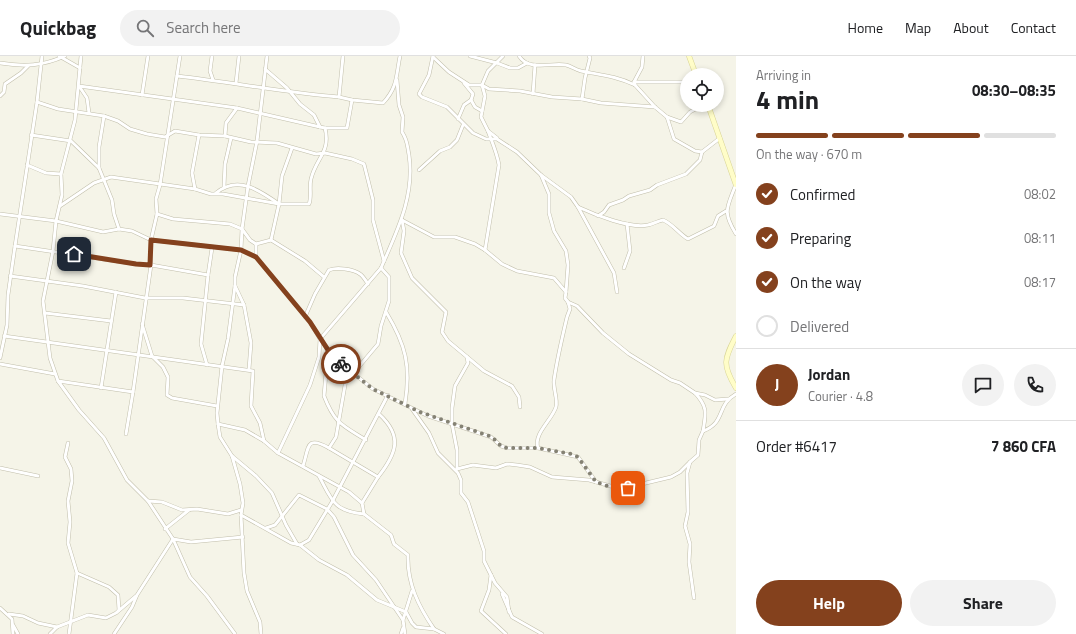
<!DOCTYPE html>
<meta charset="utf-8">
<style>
body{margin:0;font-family:"Titillium Web",sans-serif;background:#f2f2f2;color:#202124;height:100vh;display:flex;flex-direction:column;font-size:15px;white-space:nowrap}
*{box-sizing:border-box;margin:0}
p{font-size:13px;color:#757577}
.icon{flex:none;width:22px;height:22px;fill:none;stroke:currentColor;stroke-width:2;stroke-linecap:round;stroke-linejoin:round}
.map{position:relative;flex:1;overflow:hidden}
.drawer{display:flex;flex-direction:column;background:#fff;width:340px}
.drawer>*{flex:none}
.tools{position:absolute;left:680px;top:12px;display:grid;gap:8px}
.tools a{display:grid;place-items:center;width:44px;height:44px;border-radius:50%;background:#fff;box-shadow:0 2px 6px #0003;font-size:20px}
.pin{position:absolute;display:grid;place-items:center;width:34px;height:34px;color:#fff;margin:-17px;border-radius:8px;box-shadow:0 2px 6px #0006}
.courier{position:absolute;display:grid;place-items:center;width:40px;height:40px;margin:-20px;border:3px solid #84411d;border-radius:50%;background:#fff;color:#222;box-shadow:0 1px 5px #0007}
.summary em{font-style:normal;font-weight:700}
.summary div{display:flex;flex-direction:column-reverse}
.summary{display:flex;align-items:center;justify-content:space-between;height:68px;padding:0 20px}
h1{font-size:26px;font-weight:700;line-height:30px}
.bar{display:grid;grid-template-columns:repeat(4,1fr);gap:6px 4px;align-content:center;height:48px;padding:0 20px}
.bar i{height:5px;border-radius:3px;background:#e0e0e0}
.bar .current{background:#84411d}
.bar p{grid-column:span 4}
.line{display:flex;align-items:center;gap:10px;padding:0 20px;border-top:1px solid #e0e0e0}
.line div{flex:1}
.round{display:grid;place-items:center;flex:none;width:42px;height:42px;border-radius:21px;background:#f2f2f2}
ol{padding:0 20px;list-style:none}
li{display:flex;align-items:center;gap:12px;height:44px}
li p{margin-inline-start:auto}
li .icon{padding:4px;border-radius:50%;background:#84411d;color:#fff;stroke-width:4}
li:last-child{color:#757577}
li i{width:22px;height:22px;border:2px solid #e0e0e0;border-radius:50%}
.action{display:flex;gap:8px;margin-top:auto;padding:8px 20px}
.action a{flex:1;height:46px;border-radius:24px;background:#84411d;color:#fff;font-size:16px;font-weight:700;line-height:46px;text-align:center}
.action a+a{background:#f2f2f2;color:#202124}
header{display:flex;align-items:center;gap:24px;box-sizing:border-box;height:56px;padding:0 20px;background:#fff;border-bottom:1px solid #e0e0e0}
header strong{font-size:19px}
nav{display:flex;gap:22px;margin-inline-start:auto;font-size:14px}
.search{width:280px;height:36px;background:#f2f2f2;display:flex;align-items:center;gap:10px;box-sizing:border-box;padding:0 14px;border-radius:22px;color:#757577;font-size:15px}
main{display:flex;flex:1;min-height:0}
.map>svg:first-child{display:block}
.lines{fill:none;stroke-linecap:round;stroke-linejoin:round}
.minor-casing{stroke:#c1beaa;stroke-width:4}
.secondary-casing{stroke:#d8d495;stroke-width:5.5}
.minor{stroke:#fff;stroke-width:3}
.secondary{stroke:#fffdc8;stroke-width:4.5}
.done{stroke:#858274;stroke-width:4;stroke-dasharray:0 7.2}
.route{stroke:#84411d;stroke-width:5}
</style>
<header>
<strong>Quickbag</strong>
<div class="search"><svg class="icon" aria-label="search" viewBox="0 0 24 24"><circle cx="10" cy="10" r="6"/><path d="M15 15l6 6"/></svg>Search here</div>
<nav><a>Home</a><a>Map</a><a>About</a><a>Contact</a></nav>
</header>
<main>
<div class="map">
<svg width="736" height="578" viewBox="0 0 736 578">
<rect width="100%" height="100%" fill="#f5f4e8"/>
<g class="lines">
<g class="minor-casing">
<g id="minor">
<path d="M42,0L37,46L15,190L136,208L151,209L133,336L58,325L79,354L104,382L127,424L148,445L173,483L190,521L207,540L235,578"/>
<path d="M59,0L80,12"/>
<path d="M180,0L160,129L156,143L157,158L151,184V209L208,219L201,288L207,309"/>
<path d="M212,0L210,15L213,24"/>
<path d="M343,0L339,41L352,44L383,47C398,31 396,19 400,0"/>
<path d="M433,0L429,19L419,38L422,41L447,51L473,77L486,83H497L517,96L541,119L571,141L578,151L614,217L617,236"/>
<path d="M470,0L497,7L510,12H518L527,7"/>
<path d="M519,0C529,16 552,6 566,9C571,10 576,14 581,15C601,19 616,20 635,29"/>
<path d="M643,0L642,11L634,26L635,29L655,51L667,61L674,83L695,95L702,96L720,82"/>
<path d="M433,1L449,16L469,29H482L489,33L520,35L552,41L582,43L601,47L655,51"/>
<path d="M0,7C24,11 43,10 65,0"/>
<path d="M265,13L287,32L300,48L314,59L320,71"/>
<path d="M177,20C232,26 285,37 339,41"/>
<path d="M634,26H687"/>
<path d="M236,27L239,0"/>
<path d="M79,30L87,42L89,57"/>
<path d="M533,38L535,9"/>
<path d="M142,39L148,0"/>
<path d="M0,40L4,36L5,28L21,17L28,10"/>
<path d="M582,43L585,22L590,2L589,0"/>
<path d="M471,44L475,51L482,55"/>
<path d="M37,46L58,53L104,60L118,65L130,73L147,78L165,81L175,75L199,79L225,80L251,86L277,87L316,98L325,97L352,103L364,108L373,144V164L384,205"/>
<path d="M104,60L99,91V112L112,144L114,158L119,173"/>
<path d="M667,61L681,66L690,56L703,49"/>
<path d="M458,63L464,49L471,44L473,38L464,27"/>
<path d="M325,72H347L352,44"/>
<path d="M31,79L71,85L99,112"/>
<path d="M225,80L226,67L237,52"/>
<path d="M497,82L488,75L481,61L485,40L482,29L488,15L503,0"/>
<path d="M27,109L46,117L61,118"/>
<path d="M419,114L440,95L450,91L457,84L463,69"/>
<path d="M541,119L549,138V157L554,175L566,195L568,209L566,236"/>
<path d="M736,128C727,152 722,155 736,178"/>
<path d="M224,131L225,108L231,82"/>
<path d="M195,133L192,117L199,79"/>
<path d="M216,137C238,119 259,134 279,148L271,184"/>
<path d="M279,148L282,120L292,92"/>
<path d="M60,150L94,127L111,121L195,133L211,138H223L279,148H309C312,141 309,131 311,123C316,102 331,96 325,72L320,71L237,52L79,30"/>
<path d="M578,151C595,159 631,173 648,169C653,168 658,165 663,164C673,168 679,178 688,183L714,170L718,160L726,155"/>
<path d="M0,158L56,165L103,176L119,173L132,175L151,184L241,194L256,201L310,266L320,283L338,305L373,333L428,360L491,381L501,390L507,392H538L578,401L596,426"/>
<path d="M157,158L173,163L230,168L242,173L250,184L256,188V201"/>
<path d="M598,160L604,156L609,149L623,144L629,140L650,134L657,129L686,118L700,104L702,96"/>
<path d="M402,164L434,181H455L475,188L485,194L502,208L517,215L554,222L566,236L565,242L568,246L577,250L603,277L629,298L671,324L680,327L695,337L705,339L715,344L728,343"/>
<path d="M402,164L404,175L401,197L412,222L446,256L442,276L448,285L484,315L512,330L519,341L520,351"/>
<path d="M256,188L271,184L305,205L324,221"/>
<path d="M485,194L499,109C497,97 492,86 488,75"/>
<path d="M624,212L630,195L627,168"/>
<path d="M208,219L212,192"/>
<path d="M10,220L83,230L145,242H183L244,249"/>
<path d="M235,230L228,283L222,310L217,357L218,368L220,381L232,400L240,428L243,447L241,459L244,517L247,535L260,566L261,578"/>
<path d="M386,256C406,289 411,310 405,348"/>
<path d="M45,257L111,265"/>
<path d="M305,261L315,238L329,214C337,211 353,213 360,218C363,220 366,225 368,228"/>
<path d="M142,268L152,300L163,311L168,321L167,339L172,342L217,350"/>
<path d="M4,280L253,315L251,350L260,367L264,385"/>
<path d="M328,294L324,340C335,368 342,369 366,384"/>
<path d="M0,302L7,269L8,239L15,190"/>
<path d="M0,308L55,318"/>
<path d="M249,313L251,287L244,249L235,230V221L241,194L242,173L248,130L257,85L267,0"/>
<path d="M58,325L50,302L43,245L53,195L56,165L62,139L61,118L75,64L81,0"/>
<path d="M101,332L116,236"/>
<path d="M695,337C708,351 706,357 703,375"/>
<path d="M412,353L429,377L438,397L458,417L461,424V437L468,446L484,495V505L495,527L507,541L509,556"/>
<path d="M218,368L245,374L264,385L278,397L349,436L362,447L364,458L391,479L394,488L408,499C407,528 419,551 434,573"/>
<path d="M126,378L133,336"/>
<path d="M68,387L65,401L71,413L72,425L68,445L70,466L68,487L77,517L69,578"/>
<path d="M538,392C533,378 552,364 556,351C558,343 553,333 554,324C557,303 562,282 567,261L570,253L568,246"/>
<path d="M278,397L310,329L319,301L320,283L381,212"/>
<path d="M232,400L256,420L272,437L286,469L297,488"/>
<path d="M303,410C309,391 306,379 329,392"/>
<path d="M0,412L38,420"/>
<path d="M457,413L473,409L496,412L507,408L517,409L530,411L552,421L589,424L621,433L671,421L680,416L690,406"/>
<path d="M457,413V394L452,368V352L455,330L468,307L467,301"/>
<path d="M319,420C332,444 333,455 364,458"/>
<path d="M378,421C397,397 403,380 379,358"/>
<path d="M148,445L162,446L182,454L197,453L228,458L241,454"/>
<path d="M362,447L378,421L329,392L336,381L348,312L357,313L378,288L381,270L389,245V221L381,212C397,175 415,140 409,99C407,89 408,85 402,76L403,61L399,49L397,24"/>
<path d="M241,459L291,487L300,489L309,484L332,446L388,339"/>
<path d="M266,472L275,469L299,439L327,453L334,461L353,499L376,524L403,564"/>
<path d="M165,473L189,454"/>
<path d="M300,489L319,504L347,519L377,544L406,556L412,567L416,571L434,573L444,578"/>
<path d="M77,517L109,531L118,539L119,554"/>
<path d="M491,519L489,534L481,555L506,578"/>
<path d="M502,538L512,561L542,578"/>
<path d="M694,542L689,506L690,488L685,470L688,456L687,417L690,406L698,399L699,384L703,375C726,367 716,349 736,338"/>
<path d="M0,552L12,563L13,578"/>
<path d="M9,558L23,560L38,567L57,571L88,559L106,562L116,557L136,540"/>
<path d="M13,569L18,578"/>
<path d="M50,578L57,571"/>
<path d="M114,578L132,551L137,539L173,483L191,486L243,481"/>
<path d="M401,578L403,572"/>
<path d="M405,578L403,564L412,535"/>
</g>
</g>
<g class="secondary-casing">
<g id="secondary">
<path d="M689,0L696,19"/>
<path d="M708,49L736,129"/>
<path d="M736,280C724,303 722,309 736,332"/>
</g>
</g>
<use href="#minor" class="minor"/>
<use href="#secondary" class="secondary"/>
</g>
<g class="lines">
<path class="done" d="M341,308L373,333L420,356L492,381L501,390L507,392H538L571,398L578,401L596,426L613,432H628"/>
<path class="route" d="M74,198L136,208L150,209L151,184L241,194L256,201L310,266L328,294L341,308"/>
</g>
</svg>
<div class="tools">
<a><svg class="icon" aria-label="locate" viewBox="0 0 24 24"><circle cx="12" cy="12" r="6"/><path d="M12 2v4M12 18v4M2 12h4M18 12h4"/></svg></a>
</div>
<div class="pin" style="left:628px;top:432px;background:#ea580c"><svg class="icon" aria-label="bag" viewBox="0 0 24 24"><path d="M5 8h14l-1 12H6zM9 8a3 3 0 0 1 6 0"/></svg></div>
<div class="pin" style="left:74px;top:198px;background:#1f2937"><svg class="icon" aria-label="home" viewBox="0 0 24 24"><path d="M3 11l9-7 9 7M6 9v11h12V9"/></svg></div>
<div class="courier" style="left:341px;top:308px"><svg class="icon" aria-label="bike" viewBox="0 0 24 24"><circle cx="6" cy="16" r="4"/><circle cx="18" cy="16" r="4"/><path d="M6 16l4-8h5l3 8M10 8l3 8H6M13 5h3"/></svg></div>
</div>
<section class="drawer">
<div class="summary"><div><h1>4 min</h1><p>Arriving in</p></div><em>08:30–08:35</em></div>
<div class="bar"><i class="current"></i><i class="current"></i><i class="current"></i><i></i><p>On the way · 670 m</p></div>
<ol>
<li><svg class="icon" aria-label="check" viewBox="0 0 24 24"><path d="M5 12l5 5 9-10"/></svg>Confirmed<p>08:02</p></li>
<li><svg class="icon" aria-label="check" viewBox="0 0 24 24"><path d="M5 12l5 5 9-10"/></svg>Preparing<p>08:11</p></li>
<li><svg class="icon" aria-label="check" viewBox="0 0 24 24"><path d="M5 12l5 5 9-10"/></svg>On the way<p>08:17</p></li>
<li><i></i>Delivered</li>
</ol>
<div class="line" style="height:72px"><b class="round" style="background:#84411d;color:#fff">J</b><div><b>Jordan</b><p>Courier · 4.8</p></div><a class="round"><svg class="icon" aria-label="chat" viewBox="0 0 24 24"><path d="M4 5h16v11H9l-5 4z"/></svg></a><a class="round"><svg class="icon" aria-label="phone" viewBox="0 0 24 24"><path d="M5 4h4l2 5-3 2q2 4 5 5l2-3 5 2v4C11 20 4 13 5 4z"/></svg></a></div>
<div class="line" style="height:52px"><div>Order #6417</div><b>7 860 CFA</b></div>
<div class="action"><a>Help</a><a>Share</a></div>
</section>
</main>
